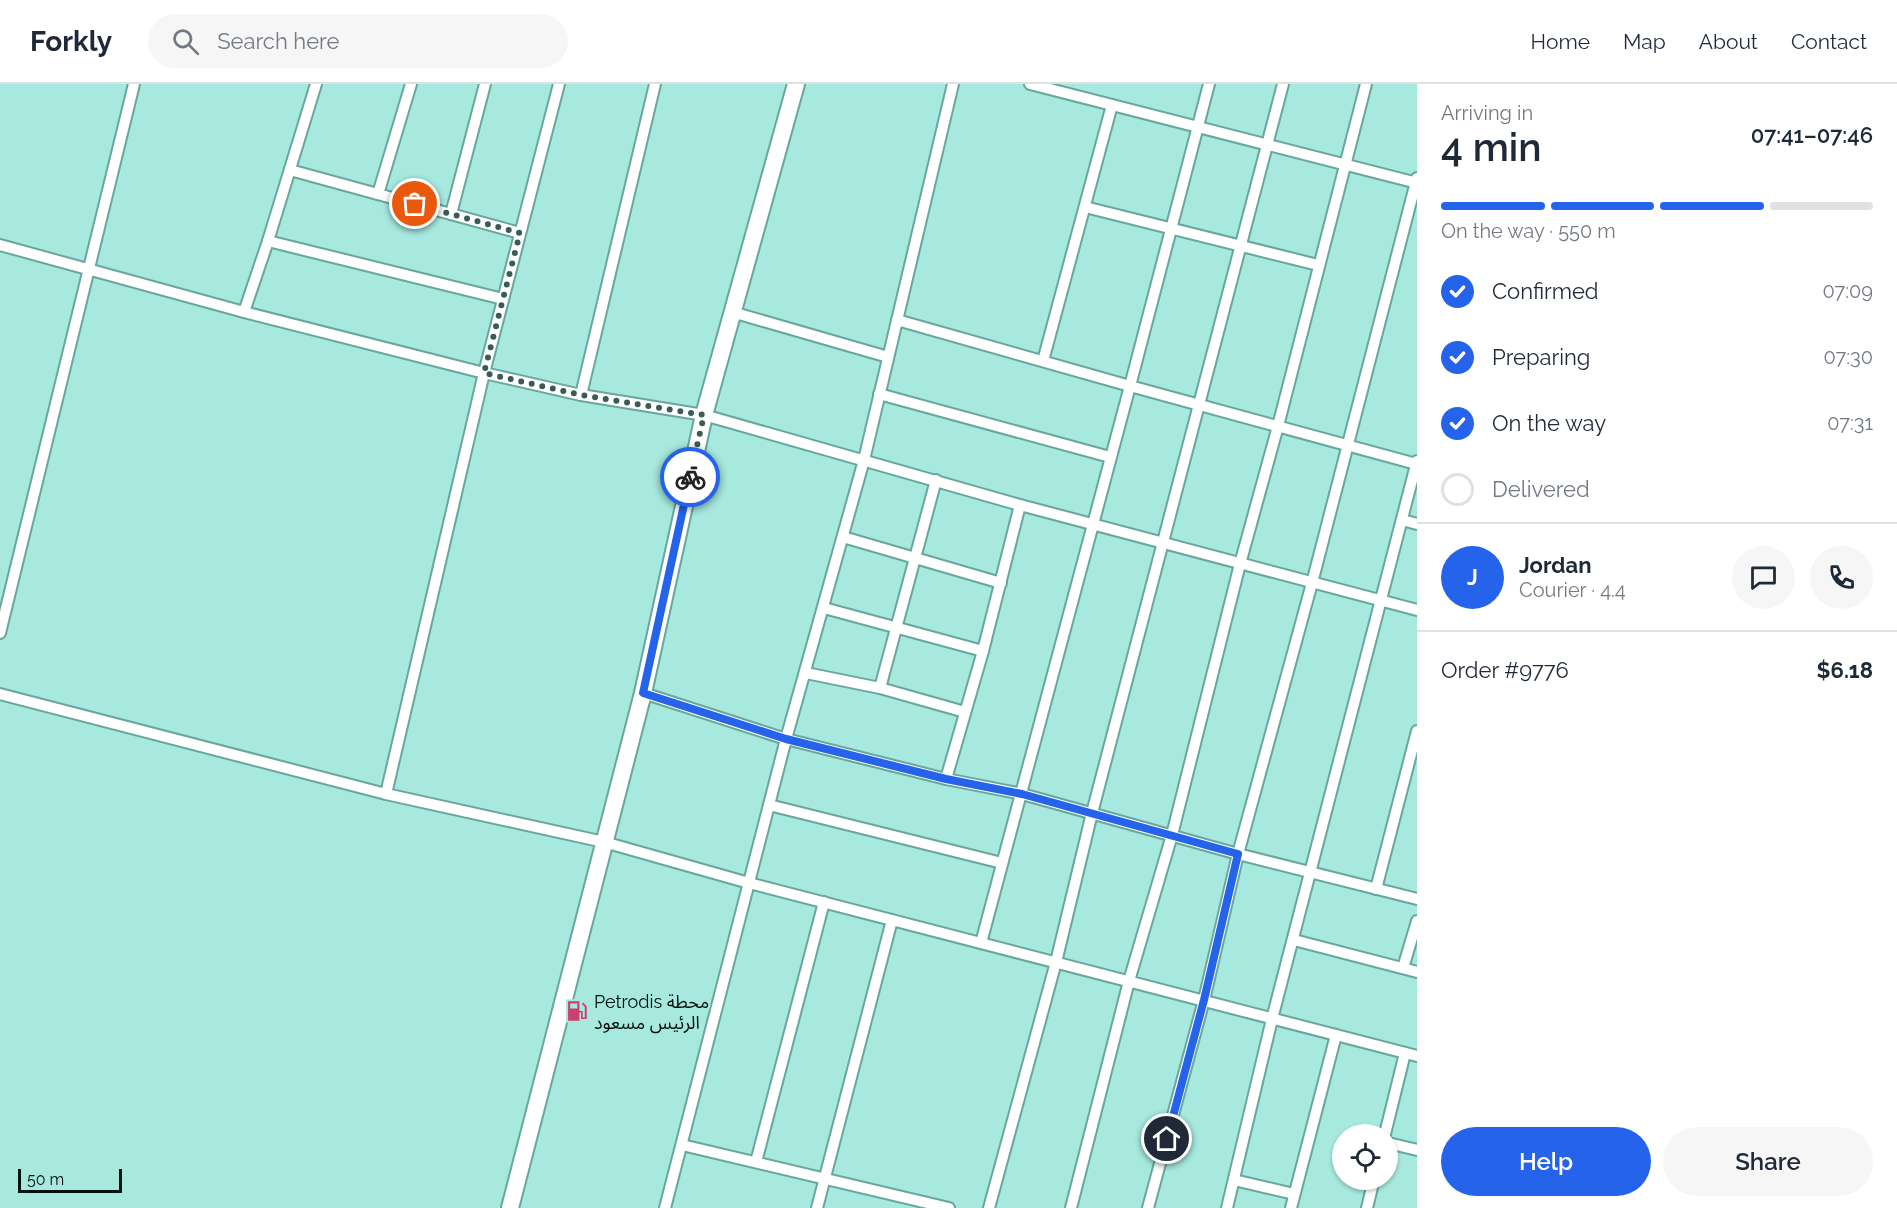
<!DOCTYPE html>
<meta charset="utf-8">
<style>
body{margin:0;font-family:Raleway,"Noto Sans Arabic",sans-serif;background:#f6f6f7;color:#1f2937;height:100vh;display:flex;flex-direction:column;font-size:22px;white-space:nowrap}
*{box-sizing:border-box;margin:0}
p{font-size:20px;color:#747a83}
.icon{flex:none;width:33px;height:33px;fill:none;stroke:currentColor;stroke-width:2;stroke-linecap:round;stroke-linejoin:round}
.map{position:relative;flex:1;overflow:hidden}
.side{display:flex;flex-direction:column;background:#fff;width:480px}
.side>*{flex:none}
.fabs{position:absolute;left:1332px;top:1040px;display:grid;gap:12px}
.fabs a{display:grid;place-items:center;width:66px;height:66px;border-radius:50%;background:#fff;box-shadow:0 2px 4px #0004;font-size:30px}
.scale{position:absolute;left:18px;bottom:15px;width:104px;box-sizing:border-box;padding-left:6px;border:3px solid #00100d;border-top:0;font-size:16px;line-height:21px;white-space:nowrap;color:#00100d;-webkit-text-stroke:4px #a7e9df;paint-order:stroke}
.pin{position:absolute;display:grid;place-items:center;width:51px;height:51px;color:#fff;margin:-26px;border:3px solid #fff;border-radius:50%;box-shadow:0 2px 6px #0007}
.courier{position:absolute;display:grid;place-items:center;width:60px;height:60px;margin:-30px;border:4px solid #2563eb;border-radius:50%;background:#fff;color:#222;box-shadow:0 2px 8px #0007}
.head em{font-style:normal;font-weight:600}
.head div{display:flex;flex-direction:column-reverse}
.head{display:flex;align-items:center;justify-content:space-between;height:102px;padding:0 24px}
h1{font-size:39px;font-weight:600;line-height:45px}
.bar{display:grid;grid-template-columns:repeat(4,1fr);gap:9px 6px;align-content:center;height:72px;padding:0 24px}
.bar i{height:8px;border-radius:4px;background:#e0e1e3}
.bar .current{background:#2563eb}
.bar p{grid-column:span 4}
.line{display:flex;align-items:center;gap:15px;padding:0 24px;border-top:2px solid #e0e1e3}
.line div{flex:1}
.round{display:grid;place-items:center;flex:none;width:63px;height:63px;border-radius:32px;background:#f6f6f7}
ol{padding:0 24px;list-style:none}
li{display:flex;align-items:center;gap:18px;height:66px}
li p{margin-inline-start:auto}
li .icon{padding:6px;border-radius:50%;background:#2563eb;color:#fff;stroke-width:4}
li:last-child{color:#747a83}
li i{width:33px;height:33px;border:3px solid #e0e1e3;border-radius:50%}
.cta{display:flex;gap:12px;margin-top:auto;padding:12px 24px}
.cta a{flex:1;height:69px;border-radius:36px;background:#2563eb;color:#fff;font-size:24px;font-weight:600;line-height:69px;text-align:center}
.cta a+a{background:#f6f6f7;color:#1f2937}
header{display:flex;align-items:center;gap:36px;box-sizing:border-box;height:84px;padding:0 30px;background:#fff;border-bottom:2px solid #e0e1e3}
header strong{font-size:28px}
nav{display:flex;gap:33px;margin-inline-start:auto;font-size:21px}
.search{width:420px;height:54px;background:#f6f6f7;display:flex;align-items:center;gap:15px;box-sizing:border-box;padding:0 21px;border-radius:33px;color:#747a83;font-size:22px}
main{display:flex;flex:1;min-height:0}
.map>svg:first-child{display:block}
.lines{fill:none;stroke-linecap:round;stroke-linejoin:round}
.street-casing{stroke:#67a79d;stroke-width:14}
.primary-casing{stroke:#67a79d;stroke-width:20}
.street{stroke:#fff;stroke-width:10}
.primary{stroke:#fff;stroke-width:16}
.done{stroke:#3a5c56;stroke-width:6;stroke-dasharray:0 10.8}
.route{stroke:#2563eb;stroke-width:8}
.labels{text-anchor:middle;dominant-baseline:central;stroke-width:4.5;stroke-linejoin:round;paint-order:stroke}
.poi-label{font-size:18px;fill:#00100d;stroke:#a7e9df;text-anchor:start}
</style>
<header>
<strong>Forkly</strong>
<div class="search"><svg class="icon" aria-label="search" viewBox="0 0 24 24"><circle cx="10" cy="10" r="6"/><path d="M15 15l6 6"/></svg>Search here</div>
<nav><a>Home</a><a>Map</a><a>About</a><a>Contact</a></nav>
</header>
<main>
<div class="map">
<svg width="1417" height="1124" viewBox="0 0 1417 1124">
<rect width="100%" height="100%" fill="#a7e9df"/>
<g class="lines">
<g class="street-casing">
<g id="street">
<path d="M1030,0L1417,99"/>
<path d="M290,86L520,149"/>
<path d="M378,110L411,0"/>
<path d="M1085,123L1318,181"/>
<path d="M451,130L485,0"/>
<path d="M268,157L503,215"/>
<path d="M0,161L244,228L484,289L581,311L704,331L1020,421L1417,526"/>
<path d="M244,228L268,157L316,0"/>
<path d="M732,228L888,273"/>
<path d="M897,236L1130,302L1416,380"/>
<path d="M1043,277L1112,21"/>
<path d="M879,310L1110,373"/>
<path d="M581,311L655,0"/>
<path d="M1402,436L1417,440"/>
<path d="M843,453L1001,499"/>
<path d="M824,524L983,567"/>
<path d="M0,549L134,0"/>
<path d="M806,589L880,604L965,628"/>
<path d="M880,604L936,396"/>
<path d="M643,609L786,655L946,695L1022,710L1238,770L1417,815"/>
<path d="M0,610L386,710L604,758L749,799L1417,972"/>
<path d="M946,695L983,567L1020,421"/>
<path d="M386,710L484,289L559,0"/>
<path d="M769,721L1002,779"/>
<path d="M1376,805L1417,647"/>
<path d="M1294,856L1417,888"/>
<path d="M981,859L1130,302L1209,0"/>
<path d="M1403,884L1417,837"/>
<path d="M1385,1050L1405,969"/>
<path d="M1388,1059L1417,1066"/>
<path d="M682,1061L949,1124"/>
<path d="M756,1078L824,818"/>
<path d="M1234,1096L1294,1110"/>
<path d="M665,1124L786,655L864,376L953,0"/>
<path d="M817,1124L892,836"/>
<path d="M989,1124L1056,878L1092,729L1283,0"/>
<path d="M1071,1124L1129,897L1172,751L1240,480L1278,342L1366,0"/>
<path d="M1148,1124L1204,916L1238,770L1312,499L1417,94"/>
<path d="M1227,1124L1272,935L1417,377"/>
<path d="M1291,1124L1336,951"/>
<path d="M1367,1124L1374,1095"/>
</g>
</g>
<g class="primary-casing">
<path id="primary" d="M510,1124L643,609L704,331L796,0"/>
</g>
<use href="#street" class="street"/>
<use href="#primary" class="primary"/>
</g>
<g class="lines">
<path class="done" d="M415,120L520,149L484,289L581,311L704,331L690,393"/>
<path class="route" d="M690,393L643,609L786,655L946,695L1022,710L1238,770L1204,916L1167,1055"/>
</g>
<defs>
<g id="fuel-bare" transform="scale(1.62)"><path d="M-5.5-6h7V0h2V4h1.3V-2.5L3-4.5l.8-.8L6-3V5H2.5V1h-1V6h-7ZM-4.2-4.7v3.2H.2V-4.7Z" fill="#cc3f70" stroke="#a7e9df" stroke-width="2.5" paint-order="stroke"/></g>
</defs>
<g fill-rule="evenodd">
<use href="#fuel-bare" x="577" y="927"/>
</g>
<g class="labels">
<g class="poi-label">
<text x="594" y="917">Petrodis محطة<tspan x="594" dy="21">الرئيس مسعود</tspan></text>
</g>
</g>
</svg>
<div class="fabs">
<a><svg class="icon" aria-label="locate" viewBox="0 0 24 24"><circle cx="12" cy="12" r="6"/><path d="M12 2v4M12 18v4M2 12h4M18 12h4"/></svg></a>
</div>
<div class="scale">50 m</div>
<div class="pin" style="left:415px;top:120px;background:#ea580c"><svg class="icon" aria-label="bag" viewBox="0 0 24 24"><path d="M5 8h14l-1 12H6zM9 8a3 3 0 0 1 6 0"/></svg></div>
<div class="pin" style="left:1167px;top:1055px;background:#1f2937"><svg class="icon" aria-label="home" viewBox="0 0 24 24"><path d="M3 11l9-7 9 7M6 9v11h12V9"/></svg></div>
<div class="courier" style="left:690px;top:393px"><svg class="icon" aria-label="bike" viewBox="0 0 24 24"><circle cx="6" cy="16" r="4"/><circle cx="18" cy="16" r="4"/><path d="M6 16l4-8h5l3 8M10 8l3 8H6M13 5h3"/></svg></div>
</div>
<section class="side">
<div class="head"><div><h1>4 min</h1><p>Arriving in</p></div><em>07:41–07:46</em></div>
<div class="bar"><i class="current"></i><i class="current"></i><i class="current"></i><i></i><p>On the way · 550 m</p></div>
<ol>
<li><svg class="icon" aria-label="check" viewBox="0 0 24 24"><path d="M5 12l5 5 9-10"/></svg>Confirmed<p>07:09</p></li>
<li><svg class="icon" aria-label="check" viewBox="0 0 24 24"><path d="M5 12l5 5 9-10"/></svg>Preparing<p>07:30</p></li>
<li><svg class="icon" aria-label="check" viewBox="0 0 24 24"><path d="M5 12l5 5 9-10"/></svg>On the way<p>07:31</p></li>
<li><i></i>Delivered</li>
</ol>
<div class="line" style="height:108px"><b class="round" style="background:#2563eb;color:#fff">J</b><div><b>Jordan</b><p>Courier · 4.4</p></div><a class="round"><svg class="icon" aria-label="chat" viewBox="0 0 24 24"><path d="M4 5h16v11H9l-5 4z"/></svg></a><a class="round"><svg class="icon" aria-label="phone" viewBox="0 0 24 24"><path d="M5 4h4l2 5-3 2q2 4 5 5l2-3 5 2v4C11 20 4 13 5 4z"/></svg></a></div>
<div class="line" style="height:78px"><div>Order #9776</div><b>$6.18</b></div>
<div class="cta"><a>Help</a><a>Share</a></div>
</section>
</main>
